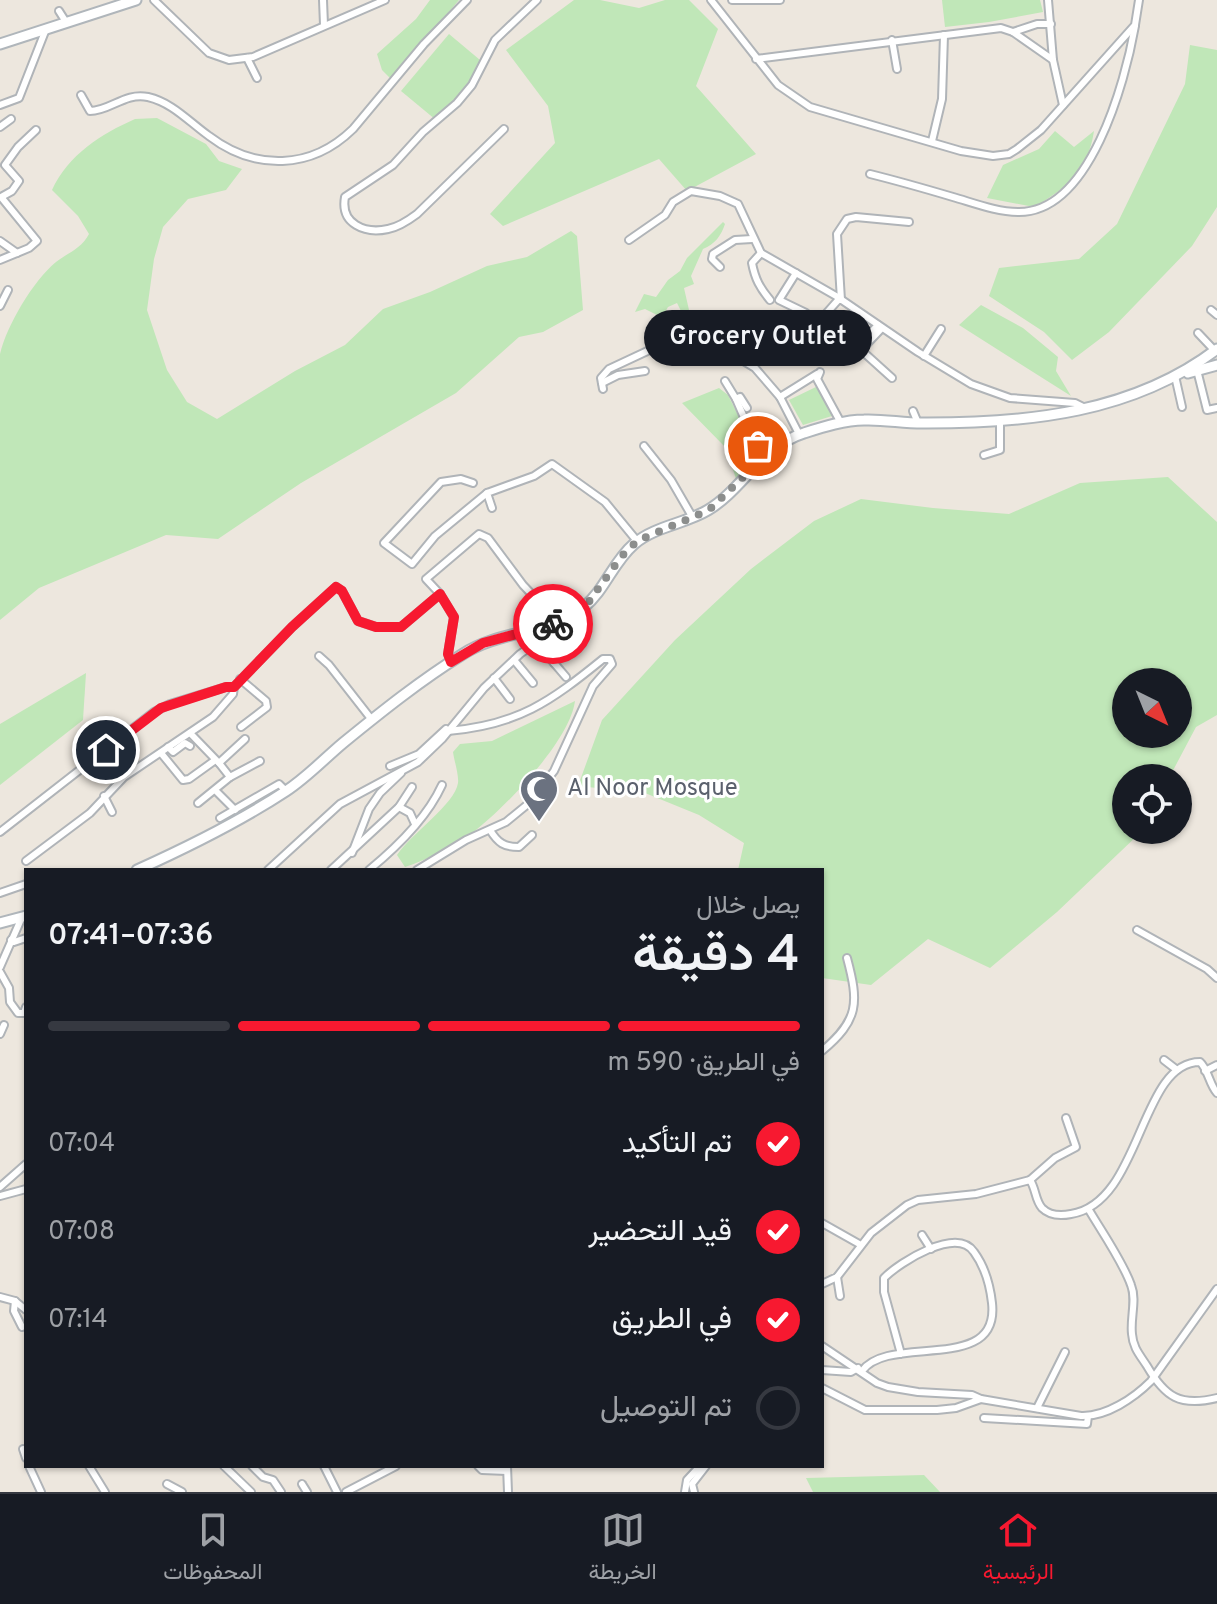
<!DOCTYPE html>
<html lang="ar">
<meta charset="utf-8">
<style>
body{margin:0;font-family:Overpass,Vazirmatn,sans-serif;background:#20242c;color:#f1f3f6;direction:rtl;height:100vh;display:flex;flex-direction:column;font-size:30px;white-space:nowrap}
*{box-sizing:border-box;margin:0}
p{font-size:26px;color:#9ea1a6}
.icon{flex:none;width:44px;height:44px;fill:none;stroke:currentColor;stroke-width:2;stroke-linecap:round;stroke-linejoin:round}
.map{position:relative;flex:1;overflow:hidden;direction:ltr}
.side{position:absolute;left:24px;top:868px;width:800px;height:600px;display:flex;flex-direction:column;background:#171b24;border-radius:0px;box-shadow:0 2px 6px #0004;direction:rtl}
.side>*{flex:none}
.needle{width:52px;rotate:137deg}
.fabs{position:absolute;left:1112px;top:668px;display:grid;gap:16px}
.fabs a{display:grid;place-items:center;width:80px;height:80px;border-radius:50%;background:#171b24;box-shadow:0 2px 6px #0004;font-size:40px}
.pin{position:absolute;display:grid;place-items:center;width:68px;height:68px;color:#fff;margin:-34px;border:4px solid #fff;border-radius:50%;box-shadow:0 2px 8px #0007}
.courier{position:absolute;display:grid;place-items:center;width:80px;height:80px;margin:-40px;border:6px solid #f71930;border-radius:50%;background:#fff;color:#222;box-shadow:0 2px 10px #0007}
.bubble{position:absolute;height:56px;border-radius:28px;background:#171b24;box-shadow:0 2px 6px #0004;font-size:26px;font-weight:600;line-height:56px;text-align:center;direction:rtl}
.summary em{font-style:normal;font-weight:600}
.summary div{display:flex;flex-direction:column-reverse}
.summary{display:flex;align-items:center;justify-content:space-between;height:136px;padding:0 24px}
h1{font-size:52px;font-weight:600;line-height:60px}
.bar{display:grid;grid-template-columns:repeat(4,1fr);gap:12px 8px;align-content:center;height:96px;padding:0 24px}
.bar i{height:10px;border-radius:6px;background:#363941}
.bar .selected{background:#f71930}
.bar p{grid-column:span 4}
ol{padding:0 24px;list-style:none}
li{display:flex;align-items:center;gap:24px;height:88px}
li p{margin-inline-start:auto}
li .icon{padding:8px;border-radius:50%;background:#f71930;color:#fff;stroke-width:4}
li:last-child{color:#9ea1a6}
li i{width:44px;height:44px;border:4px solid #363941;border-radius:50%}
.dock{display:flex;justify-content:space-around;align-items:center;height:112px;border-top:2px solid #363941;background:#171b24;font-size:22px;color:#9ea1a6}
.dock a{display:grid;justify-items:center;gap:4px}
.dock .selected{color:#f71930}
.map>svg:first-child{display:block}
.green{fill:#c0e7b8;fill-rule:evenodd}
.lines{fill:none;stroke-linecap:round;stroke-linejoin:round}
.street-casing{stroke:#b0b4b8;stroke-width:10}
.secondary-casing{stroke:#b0b6bb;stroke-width:13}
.street{stroke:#fff;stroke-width:6}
.secondary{stroke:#fff;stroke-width:9}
.done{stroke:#8c8e8d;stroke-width:8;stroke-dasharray:0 14.4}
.route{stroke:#f71930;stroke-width:10}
.labels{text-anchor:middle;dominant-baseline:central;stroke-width:6;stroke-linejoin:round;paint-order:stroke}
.worship-label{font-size:24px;fill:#5b616d;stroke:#fff;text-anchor:start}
</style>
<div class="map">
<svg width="1217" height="1492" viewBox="0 0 1217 1492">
<rect width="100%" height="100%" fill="#ede7de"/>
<g class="green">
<path d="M430,0H459L392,80L382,70L377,54L416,19Z"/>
<path d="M574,0H600L639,8L665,0H689L718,29L696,86L756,154L687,191L659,159L503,226L490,214L555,143L548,106L506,50Z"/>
<path d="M942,0H1040L1043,12L989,22L945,27Z"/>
<path d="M449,34L480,60C470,84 455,102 436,120L401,91Z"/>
<path d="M1190,45L1217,50V207L1192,246L1109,332L1072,360L1044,332L989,296L999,268L1079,259L1117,224L1185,84Z"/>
<path d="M135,119L157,118L206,144L219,161L242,169L226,190L188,199L163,227L154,259L147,310L167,370L187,402L217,419L295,371L345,345L383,309L430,292L487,266L527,257L571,231L577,236L583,310L543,332L519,337L456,393L301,483L218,539L166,535L39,588L0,620V354C7,325 33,281 56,262C69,252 81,249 89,234L78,216L52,190C68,155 101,134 135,119Z"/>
<path d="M1055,131L1074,147L1094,131C1088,171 1067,188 1034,207L987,198L1003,165L1039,149Z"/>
<path d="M723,222L725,224C721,236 715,244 703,249L691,276L694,284L684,288L689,310L681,311L677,303L668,307L664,314L657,315L645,309L635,312L644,294L656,297L668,280L680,271L687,258Z"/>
<path d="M981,305L1023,328L1058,357L1056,371L1071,396L959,325Z"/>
<path d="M818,386L832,416L803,425L789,400Z"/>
<path d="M719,388L728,395L758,455L736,479L726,448L682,403Z"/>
<path d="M1168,477L1217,522V715L1196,727L1169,778H1126V830H1141L1140,833L1057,912L990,968L928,939L871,985L822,978V870H738L744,843L699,815L645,793L578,786L602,720L675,640L751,569L814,521L861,499L933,508L1009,514L1080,483ZM1126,682H1178V734H1126Z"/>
<path d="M86,673L83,720L0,785V724Z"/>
<path d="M575,701C570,741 504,809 471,834C451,849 428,859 405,867L397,855C411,834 455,804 458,783C459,775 454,760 453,752L460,744L492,741Z"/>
<path d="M924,1475L940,1492H813L806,1478Z"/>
</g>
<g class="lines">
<g class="street-casing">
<g id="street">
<path d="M154,0L209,53L229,60L253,57L385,0"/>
<path d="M323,0L324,25"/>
<path d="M711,0L778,85L810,107L961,151L993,156L1009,154L1017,149L1041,130L1135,25L1139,0"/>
<path d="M732,0H780"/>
<path d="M1048,0L1053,60"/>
<path d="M59,11L66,22"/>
<path d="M1013,32L1037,24H1051"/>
<path d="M892,40L897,69"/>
<path d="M247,58L257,78"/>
<path d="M756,59L1001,28L1013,32L1053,60L1063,105"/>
<path d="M81,95L90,111C110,111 125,92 148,97C173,103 188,121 209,136C255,171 311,170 353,129L424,44L467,0"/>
<path d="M0,105L19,98L46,29"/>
<path d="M0,127L11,119"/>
<path d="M504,129L417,214C409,220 399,227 388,229C365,234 340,224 345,197L393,165L423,132L457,103L472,85L495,40L537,0"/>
<path d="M932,141L942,99L944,35"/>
<path d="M870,174C898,181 926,189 953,197C974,203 997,212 1019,212C1090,212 1125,83 1135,26"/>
<path d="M629,240L665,215L673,202L691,191L720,196L738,204L761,253L836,296L918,352L971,384L1010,398L1075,403L1083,407"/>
<path d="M0,241L17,253"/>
<path d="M761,253L752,263C755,279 760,288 770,300"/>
<path d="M0,260L29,248L37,241L1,197L12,191L19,181L5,165L18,147L36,130"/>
<path d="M720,267L712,259L713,254L735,240L752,239"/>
<path d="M796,273L779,300L806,313"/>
<path d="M841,300L837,234L847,219L856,217L909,222"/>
<path d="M0,306L8,290"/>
<path d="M1211,310L1217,315"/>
<path d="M824,316L839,299"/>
<path d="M882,328L861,350L892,378"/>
<path d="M844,331L860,313"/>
<path d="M1198,333L1215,351"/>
<path d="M859,344L878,325"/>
<path d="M721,346L753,316"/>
<path d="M734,354L757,333L783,338"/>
<path d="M924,356L941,329"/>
<path d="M1197,370L1207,410L1217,408"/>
<path d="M820,372L817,379L841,423"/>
<path d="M1175,376L1182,407"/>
<path d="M725,381L736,399L762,459"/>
<path d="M602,383L618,375L645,371"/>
<path d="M603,389L601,378L609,369L656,347L685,329L693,325L703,326L725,350L755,368L780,397L799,434"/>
<path d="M780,397L817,374"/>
<path d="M736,399L740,397L747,408"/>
<path d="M913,411L918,423"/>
<path d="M644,446L671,480L693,518"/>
<path d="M984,455L1000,450V420"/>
<path d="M473,483L461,479L441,482L384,543L412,564L435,536L487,493"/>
<path d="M492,508L487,493L534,476L552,464L605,502L637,541"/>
<path d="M440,594L426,579L479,534L488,538L523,585L557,621"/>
<path d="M553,623L572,648L554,663"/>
<path d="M537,643L566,677"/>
<path d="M319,656L329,665L372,720"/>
<path d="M514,660L533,683"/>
<path d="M494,678L510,699"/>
<path d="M240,679L266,701L267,707L241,727"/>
<path d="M234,687L292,627L336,587L342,591L358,621L376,627H401L440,594L454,617L448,654L451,662"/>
<path d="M190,733L219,763L245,739"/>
<path d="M168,747L173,752L185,743L190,746"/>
<path d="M161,753L183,780L189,779L214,761"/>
<path d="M219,763L230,777L260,761"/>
<path d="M390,766L419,754L446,729"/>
<path d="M217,792L235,810"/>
<path d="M104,796L112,812"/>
<path d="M198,803L230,777"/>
<path d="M399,807L410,813L415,824"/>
<path d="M220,818L279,784L286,791"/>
<path d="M490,830C498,843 504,847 519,847L532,835"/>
<path d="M0,832L154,712L170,704L226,687H234L233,694L213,717L124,777L90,813L26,861"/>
<path d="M352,853L369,809L380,793L401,773"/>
<path d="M268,870L340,804L418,762L442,739L484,688L520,654L552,631L549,625"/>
<path d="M331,870L399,807L412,787"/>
<path d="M369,870C397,847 427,818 442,785"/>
<path d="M417,870L466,840L506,822L528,804L554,771L593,686L612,664L610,659H603C550,702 518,725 448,731"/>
<path d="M0,893L26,884"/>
<path d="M1137,930L1207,969L1217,978"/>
<path d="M11,940L14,942L26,938"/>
<path d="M0,967L22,917"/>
<path d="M0,972L9,988L10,1002L18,1013H24L26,1007"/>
<path d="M0,1034L4,1025"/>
<path d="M822,1051C859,1020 859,1003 847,958"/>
<path d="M1164,1060L1177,1070"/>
<path d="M1205,1071L1217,1065"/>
<path d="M1030,1180L1055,1158L1076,1147L1066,1118"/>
<path d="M0,1187L26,1164"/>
<path d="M0,1196L26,1189"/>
<path d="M1089,1210C1102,1232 1123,1262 1131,1285C1137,1300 1130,1318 1132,1334C1133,1348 1140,1355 1147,1366C1165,1397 1180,1407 1217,1398"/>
<path d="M822,1223L861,1245"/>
<path d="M922,1235L931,1249"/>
<path d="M837,1277L840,1296"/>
<path d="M822,1284L837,1277L871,1233L907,1205L918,1200L976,1194L1030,1180C1036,1189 1035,1200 1042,1208C1050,1216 1061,1216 1071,1214C1142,1203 1139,1062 1200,1062C1208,1069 1209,1084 1217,1093"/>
<path d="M0,1297L15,1301L26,1310"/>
<path d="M15,1301L14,1311L22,1327"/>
<path d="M822,1346L877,1383L888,1387L918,1392L972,1395L981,1399L1081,1416C1106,1417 1134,1398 1151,1381L1217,1289"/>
<path d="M822,1370L851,1372L858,1368"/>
<path d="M862,1371C889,1333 1000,1375 992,1303C990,1285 985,1267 974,1252C957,1226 900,1262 884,1278V1292L901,1354"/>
<path d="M822,1388L865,1410H937L956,1408L981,1399"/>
<path d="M1037,1408L1065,1352"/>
<path d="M984,1418L1087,1424L1088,1416"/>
<path d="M23,1449L26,1458"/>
<path d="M29,1466L41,1492"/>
<path d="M89,1466L105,1492"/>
<path d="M224,1466L251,1492"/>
<path d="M252,1466L263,1477L273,1480L281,1492"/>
<path d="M324,1466L337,1492"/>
<path d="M478,1466L482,1470L507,1471"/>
<path d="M507,1466L508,1492"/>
<path d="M167,1484L182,1492"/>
<path d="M302,1484L307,1492"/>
<path d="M346,1492L396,1466"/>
<path d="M685,1492L687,1480L700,1466"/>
<path d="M694,1492L692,1484L706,1466"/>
</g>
</g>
<g class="secondary-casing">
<g id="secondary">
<path d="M0,44L136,0"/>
<path d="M1188,373L1217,365"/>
<path d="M137,870C188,847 239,822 286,791C306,778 324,759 343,743C381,712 421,680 463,654C500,630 549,634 584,607C605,590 613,562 634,544C655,526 685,524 708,510C743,489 762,446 804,433C823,427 845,420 864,420C885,419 906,424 927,423C1028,423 1133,413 1217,349"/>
<path d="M0,923L26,916"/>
</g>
</g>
<use href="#street" class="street"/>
<use href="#secondary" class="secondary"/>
</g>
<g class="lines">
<path class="done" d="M553,624L588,603L621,557L637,541L709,510L762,459L758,446"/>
<path class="route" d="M106,750L161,708L226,687H234L292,627L336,587L342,591L358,621L376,627H401L440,594L454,617L448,654L451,662L483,643L553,624"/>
</g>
<defs>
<g id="mosque-pin" transform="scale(2)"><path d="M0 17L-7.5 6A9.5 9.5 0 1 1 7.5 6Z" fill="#6b7280" stroke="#fff"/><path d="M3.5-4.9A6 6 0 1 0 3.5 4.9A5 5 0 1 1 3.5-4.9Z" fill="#fff"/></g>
</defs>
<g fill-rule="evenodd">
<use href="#mosque-pin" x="539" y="789"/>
</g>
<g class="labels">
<g class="worship-label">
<text x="567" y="789">Al Noor Mosque</text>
</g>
</g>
</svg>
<div class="fabs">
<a><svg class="needle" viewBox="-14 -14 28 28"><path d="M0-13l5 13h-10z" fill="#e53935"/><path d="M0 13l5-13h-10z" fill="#9ea1a6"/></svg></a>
<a><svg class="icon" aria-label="locate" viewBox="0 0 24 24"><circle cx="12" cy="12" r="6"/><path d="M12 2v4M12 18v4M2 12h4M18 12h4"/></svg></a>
</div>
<div class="pin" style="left:758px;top:446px;background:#ea580c"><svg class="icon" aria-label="bag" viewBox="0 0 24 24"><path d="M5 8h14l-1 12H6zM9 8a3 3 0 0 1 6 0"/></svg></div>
<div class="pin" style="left:106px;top:750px;background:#1f2937"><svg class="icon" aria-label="home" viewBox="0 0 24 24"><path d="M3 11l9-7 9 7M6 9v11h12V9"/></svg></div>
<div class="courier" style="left:553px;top:624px"><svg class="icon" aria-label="bike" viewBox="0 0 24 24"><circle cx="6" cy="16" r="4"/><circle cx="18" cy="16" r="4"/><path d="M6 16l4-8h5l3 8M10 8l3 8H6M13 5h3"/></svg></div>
<div class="bubble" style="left:644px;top:310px;width:228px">Grocery Outlet</div>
<section class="side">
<div class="summary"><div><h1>4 دقيقة</h1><p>يصل خلال</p></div><em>07:36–07:41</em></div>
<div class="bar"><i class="selected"></i><i class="selected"></i><i class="selected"></i><i></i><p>في الطريق · 590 m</p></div>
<ol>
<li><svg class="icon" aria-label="check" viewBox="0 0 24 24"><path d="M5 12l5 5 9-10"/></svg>تم التأكيد<p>07:04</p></li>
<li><svg class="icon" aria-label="check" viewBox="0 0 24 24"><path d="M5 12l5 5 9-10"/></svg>قيد التحضير<p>07:08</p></li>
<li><svg class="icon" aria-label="check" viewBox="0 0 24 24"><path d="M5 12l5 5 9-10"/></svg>في الطريق<p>07:14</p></li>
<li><i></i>تم التوصيل</li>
</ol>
</section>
</div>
<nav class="dock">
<a class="selected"><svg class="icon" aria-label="home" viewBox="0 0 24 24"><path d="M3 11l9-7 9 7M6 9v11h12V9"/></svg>الرئيسية</a>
<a><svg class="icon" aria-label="map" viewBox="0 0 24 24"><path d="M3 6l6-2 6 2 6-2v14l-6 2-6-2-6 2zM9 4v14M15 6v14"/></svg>الخريطة</a>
<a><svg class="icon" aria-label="saved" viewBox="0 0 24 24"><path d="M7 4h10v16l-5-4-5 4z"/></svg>المحفوظات</a>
</nav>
